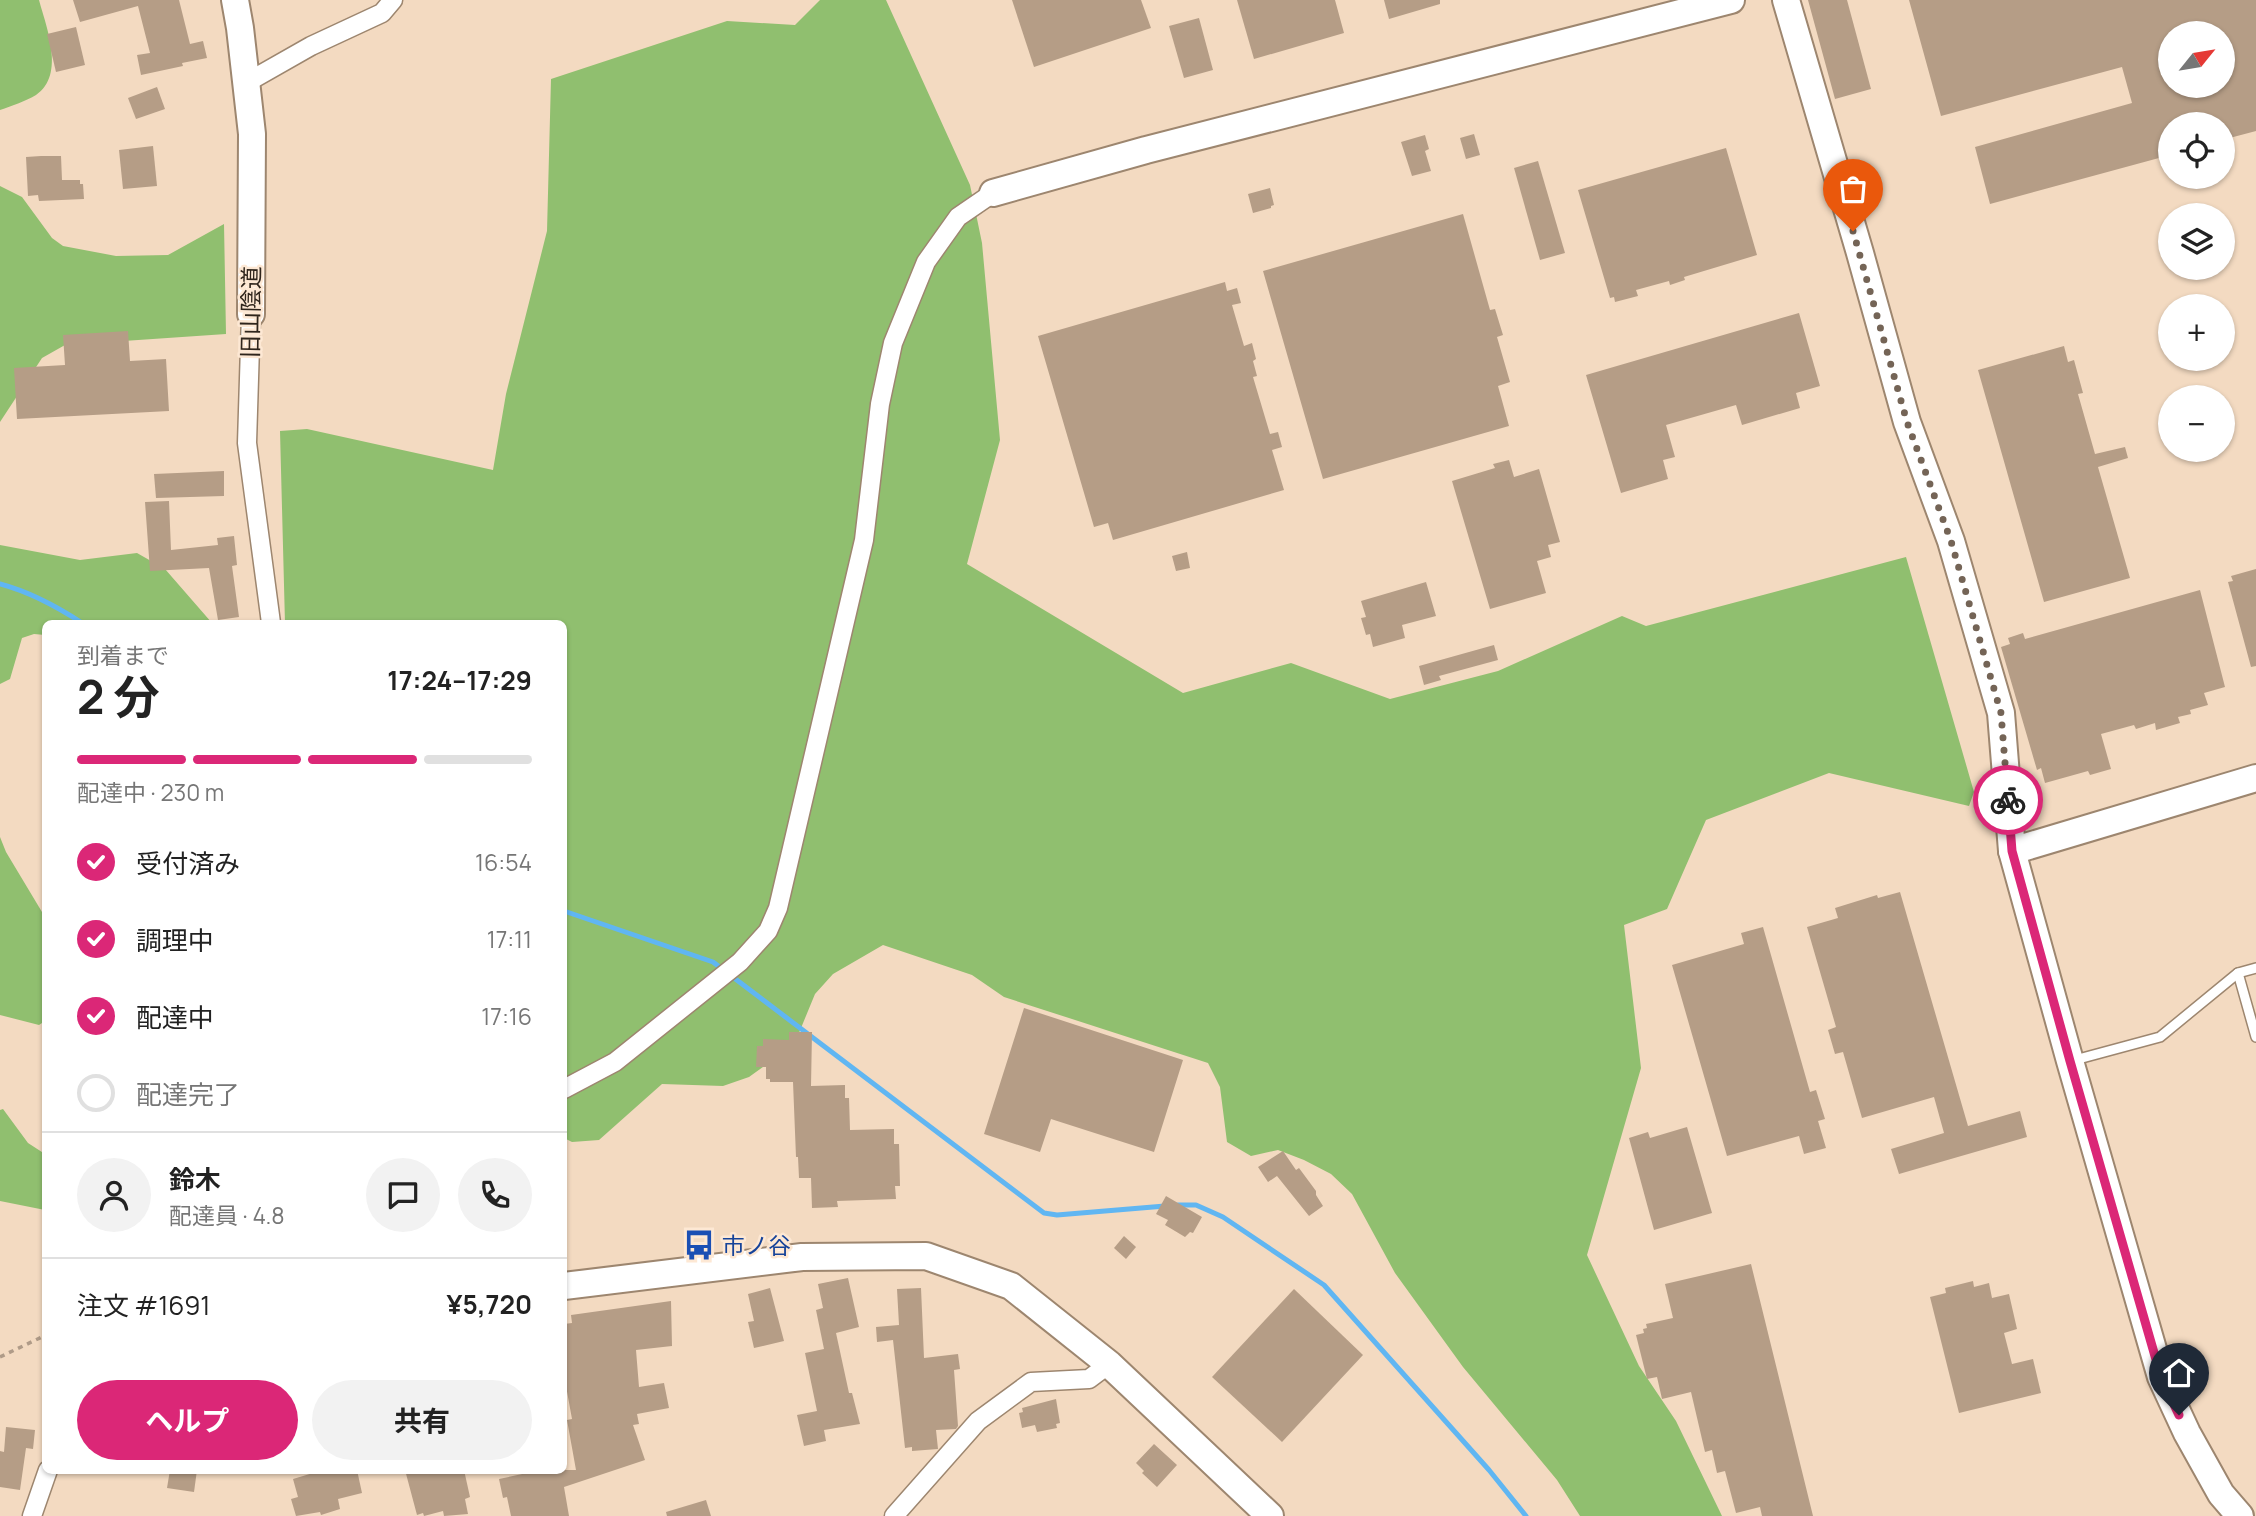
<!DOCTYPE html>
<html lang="ja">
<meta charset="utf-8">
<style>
body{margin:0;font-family:Manrope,"Noto Sans JP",sans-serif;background:#f2f2f2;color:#222;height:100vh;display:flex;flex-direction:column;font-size:26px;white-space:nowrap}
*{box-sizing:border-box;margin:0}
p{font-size:23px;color:#767676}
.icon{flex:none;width:38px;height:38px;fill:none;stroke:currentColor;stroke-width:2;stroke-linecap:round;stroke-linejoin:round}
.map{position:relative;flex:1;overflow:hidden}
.sheet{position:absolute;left:42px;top:620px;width:525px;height:854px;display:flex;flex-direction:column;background:#fff;border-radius:10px;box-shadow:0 2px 5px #0004}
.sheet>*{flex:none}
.needle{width:46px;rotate:60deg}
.buttons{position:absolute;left:2158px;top:21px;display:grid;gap:14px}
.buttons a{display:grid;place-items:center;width:77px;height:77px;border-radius:50%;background:#fff;box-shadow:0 2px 5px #0004;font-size:35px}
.pin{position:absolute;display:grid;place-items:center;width:60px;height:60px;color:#fff;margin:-72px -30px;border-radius:50% 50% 50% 0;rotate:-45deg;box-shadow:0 0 7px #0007}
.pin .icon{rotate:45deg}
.courier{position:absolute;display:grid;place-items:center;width:70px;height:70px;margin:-35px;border:5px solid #db2777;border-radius:50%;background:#fff;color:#222;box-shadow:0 2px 9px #0007}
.head em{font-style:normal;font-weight:700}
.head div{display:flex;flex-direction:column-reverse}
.head{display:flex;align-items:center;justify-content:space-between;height:119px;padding:0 35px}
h1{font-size:46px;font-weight:700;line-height:52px}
.bar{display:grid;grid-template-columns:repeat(4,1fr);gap:10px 7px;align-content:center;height:84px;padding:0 35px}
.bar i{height:9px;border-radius:5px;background:#e0e0e0}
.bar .selected{background:#db2777}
.bar p{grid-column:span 4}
.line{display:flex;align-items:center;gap:18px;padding:0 35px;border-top:2px solid #e0e0e0}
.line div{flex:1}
.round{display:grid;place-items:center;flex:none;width:74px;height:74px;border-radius:37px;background:#f2f2f2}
ol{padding:0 35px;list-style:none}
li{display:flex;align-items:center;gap:21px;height:77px}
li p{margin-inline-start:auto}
li .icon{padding:7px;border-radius:50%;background:#db2777;color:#fff;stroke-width:4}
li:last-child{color:#767676}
li i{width:38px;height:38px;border:4px solid #e0e0e0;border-radius:50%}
.button{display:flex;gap:14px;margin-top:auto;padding:14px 35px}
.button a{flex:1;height:80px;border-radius:42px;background:#db2777;color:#fff;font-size:28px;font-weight:700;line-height:80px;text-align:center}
.button a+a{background:#f2f2f2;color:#222}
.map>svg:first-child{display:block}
.forest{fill:#90bf6f}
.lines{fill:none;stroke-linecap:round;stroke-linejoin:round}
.stream{stroke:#60b6f2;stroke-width:5}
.building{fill:#b59d86;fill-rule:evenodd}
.lane-casing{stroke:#9d866f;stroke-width:12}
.street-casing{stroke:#9d866f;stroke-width:21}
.secondary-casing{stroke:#9d866f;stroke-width:30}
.path{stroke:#af9b88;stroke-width:3.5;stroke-dasharray:5 5;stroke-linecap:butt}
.lane{stroke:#fff;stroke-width:9}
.street{stroke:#fff;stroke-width:18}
.secondary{stroke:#fff;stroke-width:26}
.done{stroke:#746456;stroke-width:7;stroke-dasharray:0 12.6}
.route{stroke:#db2777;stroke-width:9}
.labels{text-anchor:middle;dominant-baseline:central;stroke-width:5;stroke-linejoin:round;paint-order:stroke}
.street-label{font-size:23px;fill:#2f251c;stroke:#fde8d4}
.transit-label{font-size:23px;fill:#164399;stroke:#fde8d4;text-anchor:start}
</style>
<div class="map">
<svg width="2256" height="1516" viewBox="0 0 2256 1516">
<rect width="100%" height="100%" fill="#f3dac1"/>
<g class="forest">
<path d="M0,0H39C46,26 66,75 36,95C26,101 12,106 0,110Z"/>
<path d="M820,0H886L970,185L982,243L1000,440L967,564L1183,693L1291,663L1390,699L1498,671L1622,616L1646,626L1906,557L1974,792L1969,806L1829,773L1706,820L1667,909L1624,925L1641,1068L1587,1255L1639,1366L1676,1421L1722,1516H1580L1557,1480L1463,1367L1395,1273L1352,1194L1331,1174L1304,1160L1278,1150L1251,1156L1227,1142L1220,1087L1208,1063L1004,997L972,975L883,945L833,974L815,994L794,1045L749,1077L723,1086L662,1084L599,1140L572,1142L564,1138V623H285L280,431L307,429L493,470L506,394L547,231L551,79L727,21L795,25Z"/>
<path d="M0,186L22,197L52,238L63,246L116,256L168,255L224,224L226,334L65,345L42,358L0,422Z"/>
<path d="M0,545L80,560L137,553L165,569L212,623H46L45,635L34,634L22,638L10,679L0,684Z"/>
<path d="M0,837L6,852L45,917V1021L39,1025L0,1015Z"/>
<path d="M3,1109L28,1143L45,1154V1210L0,1201V1110Z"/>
</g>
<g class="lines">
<g class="stream">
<path d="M0,584C30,592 56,606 82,623"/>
<path d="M564,911L713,962L1044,1213L1057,1215L1165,1206"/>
<path d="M1178,1205H1196L1223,1217L1324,1285L1489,1470L1526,1516"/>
</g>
</g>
<g class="building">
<path d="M73,0H179L190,44L203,41L207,58L182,63L183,66L141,75L137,55L150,53L138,6L80,22Z"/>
<path d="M1012,0H1141L1151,28L1034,67Z"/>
<path d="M1237,0H1335L1344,33L1254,59Z"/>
<path d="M1384,0H1440V4L1389,19Z"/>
<path d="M1808,0H1847L1871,89L1835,99Z"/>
<path d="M1909,0H2256V131L2222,140V124H2170V155L1990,204L1975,147L2132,103L2122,67L1941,116ZM2170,33H2222V86H2170Z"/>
<path d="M1199,18L1213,70L1184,78L1169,26Z"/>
<path d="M76,27L85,65L56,72L47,34Z"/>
<path d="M157,87L165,109L136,119L128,98Z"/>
<path d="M1474,134L1480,155L1466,159L1460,138Z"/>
<path d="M1425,135L1429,149L1425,151L1431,171L1412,176L1401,142Z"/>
<path d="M153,146L157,186L123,189L119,150Z"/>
<path d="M1726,148L1757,255L1684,277L1685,280L1670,285L1669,281L1636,290L1638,296L1615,302L1614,297L1610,298L1578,190Z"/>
<path d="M41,156H61L62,180H80V184H83L84,199L39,201L38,195L28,196L26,157Z"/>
<path d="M1538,161L1565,253L1540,260L1514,168Z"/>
<path d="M1270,188L1274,205L1271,206V208L1253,213L1248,194Z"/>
<path d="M1463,214L1490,310L1495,309L1503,335L1497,337L1510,382L1498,386L1509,426L1323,479L1263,271Z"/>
<path d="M1225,282L1227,291L1237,288L1241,303L1232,305L1244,346L1252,343L1256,359L1253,361L1257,376L1253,377L1270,434L1278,432L1282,447L1272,450L1284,490L1113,540L1108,523L1094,527L1038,336Z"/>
<path d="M1799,313L1820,386L1796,393L1800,408L1742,425L1736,405L1666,425L1675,457L1663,460L1668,479L1621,493L1586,375Z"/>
<path d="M128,331L130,361L166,359L169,411L17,419L14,368L65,365L63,335Z"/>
<path d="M2064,346L2068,362L2074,360L2083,393L2078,394L2095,454L2125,447L2128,458L2098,467L2130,578L2044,602L1978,370Z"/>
<path d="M1509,460L1514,477L1539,469L1560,542L1548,545L1551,557L1537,561L1546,593L1490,609L1452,481L1495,468L1493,464Z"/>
<path d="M224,471V496L156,498L154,474Z"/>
<path d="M169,501L171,550L218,545L217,538L234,536L237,565L232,566L239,617L218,620L209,568L150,571L145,502Z"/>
<path d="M1187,552L1190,568L1176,571L1172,556Z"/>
<path d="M2256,569V666L2251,667L2228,582L2233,581L2231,576Z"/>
<path d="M1426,582L1436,616L1402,625L1405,638L1373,647L1370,634L1366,635L1361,618L1366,617L1361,601Z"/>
<path d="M2200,590L2225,687L2204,693L2208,705L2190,710L2191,714L2178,717L2180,723L2156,730L2155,723L2136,729L2134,725L2101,734L2111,769L2090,775L2088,771L2045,783L2041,768L2037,770L2001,647L2010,644L2008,638L2023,633L2025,639Z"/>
<path d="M1494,645L1498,660L1439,676L1441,680L1424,685L1419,666Z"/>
<path d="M1900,892L1968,1126L2020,1111L2027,1137L1899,1174L1891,1149L1944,1133L1934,1097L1862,1118L1843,1052L1835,1054L1828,1030L1836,1027L1807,927L1838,918L1835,908L1877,895L1878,898Z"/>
<path d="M1763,927L1810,1092L1816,1090L1825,1119L1818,1121L1826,1148L1804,1154L1799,1136L1727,1156L1672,965L1744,944L1741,933Z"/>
<path d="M1024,1008L1183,1060L1154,1152L1051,1119L1040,1152L984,1134Z"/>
<path d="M789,1032H812L811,1086L845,1085V1098H849L850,1130L894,1129V1144H899L900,1186H895L896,1199L837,1201L838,1207L812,1208L811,1178H799L798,1157H796L793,1082H770V1079H766V1067H756L757,1046H763V1039L789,1040Z"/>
<path d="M1687,1127L1712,1213L1654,1230L1629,1138L1648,1132L1650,1138Z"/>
<path d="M1283,1151L1296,1170L1299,1168L1316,1191V1195L1323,1206L1309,1216L1277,1176L1268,1182L1258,1167Z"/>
<path d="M1166,1196L1202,1217L1193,1233L1190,1232L1185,1237L1165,1225L1168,1220L1156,1214Z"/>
<path d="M1124,1236L1136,1247L1126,1259L1114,1248Z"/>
<path d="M1751,1264L1813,1516H1762L1760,1507L1736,1513L1725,1471L1717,1473L1712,1450L1705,1452L1691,1392L1662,1399L1657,1377L1647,1379L1636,1335L1644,1333L1643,1329L1647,1328L1646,1324L1673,1318L1665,1284Z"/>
<path d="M848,1278L859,1327L836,1333L849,1393H852L860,1424L824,1430L826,1441L804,1446L797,1415L817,1411L805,1353L824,1349L816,1310L823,1308L818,1284Z"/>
<path d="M1973,1281L1974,1287L1989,1283L1992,1298L2009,1294L2017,1329L2004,1333L2012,1364L2033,1359L2041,1393L1959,1413L1930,1297L1946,1293L1945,1288Z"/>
<path d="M770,1288L784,1341L754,1348L748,1322L754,1321L748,1294Z"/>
<path d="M921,1288L924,1358L958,1354L960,1369L954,1370L958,1426L956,1429L936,1430L938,1449L912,1451V1447L905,1448L893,1340L877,1342L876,1327L899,1325L897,1289Z"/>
<path d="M1294,1289L1363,1355L1282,1442L1212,1377Z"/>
<path d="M671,1301L672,1346L636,1350L639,1387L664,1383L669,1408L637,1414L639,1424L633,1425L645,1460L564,1487L569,1516H511L507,1497L503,1498L499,1479L541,1470H576L567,1420L572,1419L564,1375V1324L572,1323L571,1315Z"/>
<path d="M1056,1399L1060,1423L1056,1424L1057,1428L1037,1432L1035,1425L1022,1428L1019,1413L1023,1412L1022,1408Z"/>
<path d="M6,1427L35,1430L33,1449L26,1448L20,1490L0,1487V1451L4,1452Z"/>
<path d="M1154,1444L1177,1465L1157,1487L1142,1473L1144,1471L1136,1463Z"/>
<path d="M170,1470H197L194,1492L167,1488Z"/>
<path d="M323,1470H330L331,1473L357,1470L362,1493L338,1499L340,1509L321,1515L320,1512L296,1516L291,1499L298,1497L293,1479Z"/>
<path d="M405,1470H464L470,1497L465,1499L468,1514L444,1516L443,1511L424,1516L423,1513L417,1515Z"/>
<path d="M706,1500L711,1516H667L666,1512Z"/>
</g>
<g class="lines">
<g class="lane-casing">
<g id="lane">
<path d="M2238,973L2256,1037"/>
<path d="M2071,1061L2160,1037L2238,973L2256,968"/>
</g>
</g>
<g class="street-casing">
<g id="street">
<path d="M246,83L311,46L382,13L393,0"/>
<path d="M251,314L247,443L271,623"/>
<path d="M564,1089L615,1062L740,962L768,931L778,908L864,540L880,404L893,343L926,262L958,217L993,193"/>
<path d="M32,1516L48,1470"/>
<path d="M894,1516L978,1421L1031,1382L1089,1379L1109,1364"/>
</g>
</g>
<g class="secondary-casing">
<g id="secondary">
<path d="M235,0L240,28L252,134L251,314"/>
<path d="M1786,0L1860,253L1907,422L1951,541L2001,713L2012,851L2070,1061L2161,1377L2187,1433L2221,1494L2240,1516"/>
<path d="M993,193L1146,150L1731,0"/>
<path d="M2012,851L2256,778"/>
<path d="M564,1286L802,1257L926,1256L1011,1286L1109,1364L1270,1516"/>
</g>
</g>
<path class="path" d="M0,1357L46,1335"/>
<use href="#lane" class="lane"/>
<use href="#street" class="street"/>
<use href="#secondary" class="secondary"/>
</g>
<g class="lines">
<path class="done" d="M1853,231L1907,422L1951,541L2001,713L2008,800"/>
<path class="route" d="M2008,800L2012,851L2070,1061L2161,1377L2179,1415"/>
</g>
<defs>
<g id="bus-bare" transform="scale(2.415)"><path d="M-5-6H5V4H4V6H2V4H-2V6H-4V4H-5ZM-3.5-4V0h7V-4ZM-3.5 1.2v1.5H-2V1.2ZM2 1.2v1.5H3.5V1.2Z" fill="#1a4fb4" stroke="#fde8d4" stroke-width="2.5" paint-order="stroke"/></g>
</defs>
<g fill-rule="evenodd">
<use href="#bus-bare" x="699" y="1245"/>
</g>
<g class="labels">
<g class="street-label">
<text transform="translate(250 312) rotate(-89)">旧山陰道</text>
</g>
<g class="transit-label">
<text x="722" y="1245">市ノ谷</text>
</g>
</g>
</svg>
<div class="buttons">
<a><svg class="needle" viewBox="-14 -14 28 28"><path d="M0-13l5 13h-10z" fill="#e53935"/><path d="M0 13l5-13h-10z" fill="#767676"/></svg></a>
<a><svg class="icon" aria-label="locate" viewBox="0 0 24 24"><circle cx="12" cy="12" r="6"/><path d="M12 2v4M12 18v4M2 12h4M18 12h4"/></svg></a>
<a><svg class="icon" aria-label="layers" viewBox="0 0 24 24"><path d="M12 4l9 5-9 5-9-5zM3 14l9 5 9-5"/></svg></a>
<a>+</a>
<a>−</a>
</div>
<div class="pin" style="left:1853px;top:231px;background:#ea580c"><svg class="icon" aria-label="bag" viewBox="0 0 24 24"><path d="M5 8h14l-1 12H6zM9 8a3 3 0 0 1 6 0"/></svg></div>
<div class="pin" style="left:2179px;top:1415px;background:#1f2937"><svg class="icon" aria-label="home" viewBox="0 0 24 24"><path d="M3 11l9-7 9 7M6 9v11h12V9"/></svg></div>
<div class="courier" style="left:2008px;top:800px"><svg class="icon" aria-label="bike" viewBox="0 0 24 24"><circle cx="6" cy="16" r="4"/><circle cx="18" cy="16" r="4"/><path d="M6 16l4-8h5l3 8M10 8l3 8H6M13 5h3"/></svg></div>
<section class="sheet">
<div class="head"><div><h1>2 分</h1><p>到着まで</p></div><em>17:24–17:29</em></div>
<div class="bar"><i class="selected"></i><i class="selected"></i><i class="selected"></i><i></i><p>配達中 · 230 m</p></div>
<ol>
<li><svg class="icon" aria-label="check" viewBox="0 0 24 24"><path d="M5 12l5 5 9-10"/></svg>受付済み<p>16:54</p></li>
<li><svg class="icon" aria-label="check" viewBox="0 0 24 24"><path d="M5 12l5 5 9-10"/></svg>調理中<p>17:11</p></li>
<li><svg class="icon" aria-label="check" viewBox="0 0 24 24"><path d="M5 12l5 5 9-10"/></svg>配達中<p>17:16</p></li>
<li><i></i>配達完了</li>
</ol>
<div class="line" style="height:126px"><a class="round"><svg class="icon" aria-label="person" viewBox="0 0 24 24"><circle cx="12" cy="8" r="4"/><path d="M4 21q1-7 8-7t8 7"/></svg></a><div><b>鈴木</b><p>配達員 · 4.8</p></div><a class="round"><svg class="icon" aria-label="chat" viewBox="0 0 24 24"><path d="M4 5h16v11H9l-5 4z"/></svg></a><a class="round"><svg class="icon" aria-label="phone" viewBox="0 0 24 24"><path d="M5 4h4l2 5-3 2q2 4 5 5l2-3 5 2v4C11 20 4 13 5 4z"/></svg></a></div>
<div class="line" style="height:91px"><div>注文 #1691</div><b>¥5,720</b></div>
<div class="button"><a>ヘルプ</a><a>共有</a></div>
</section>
</div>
